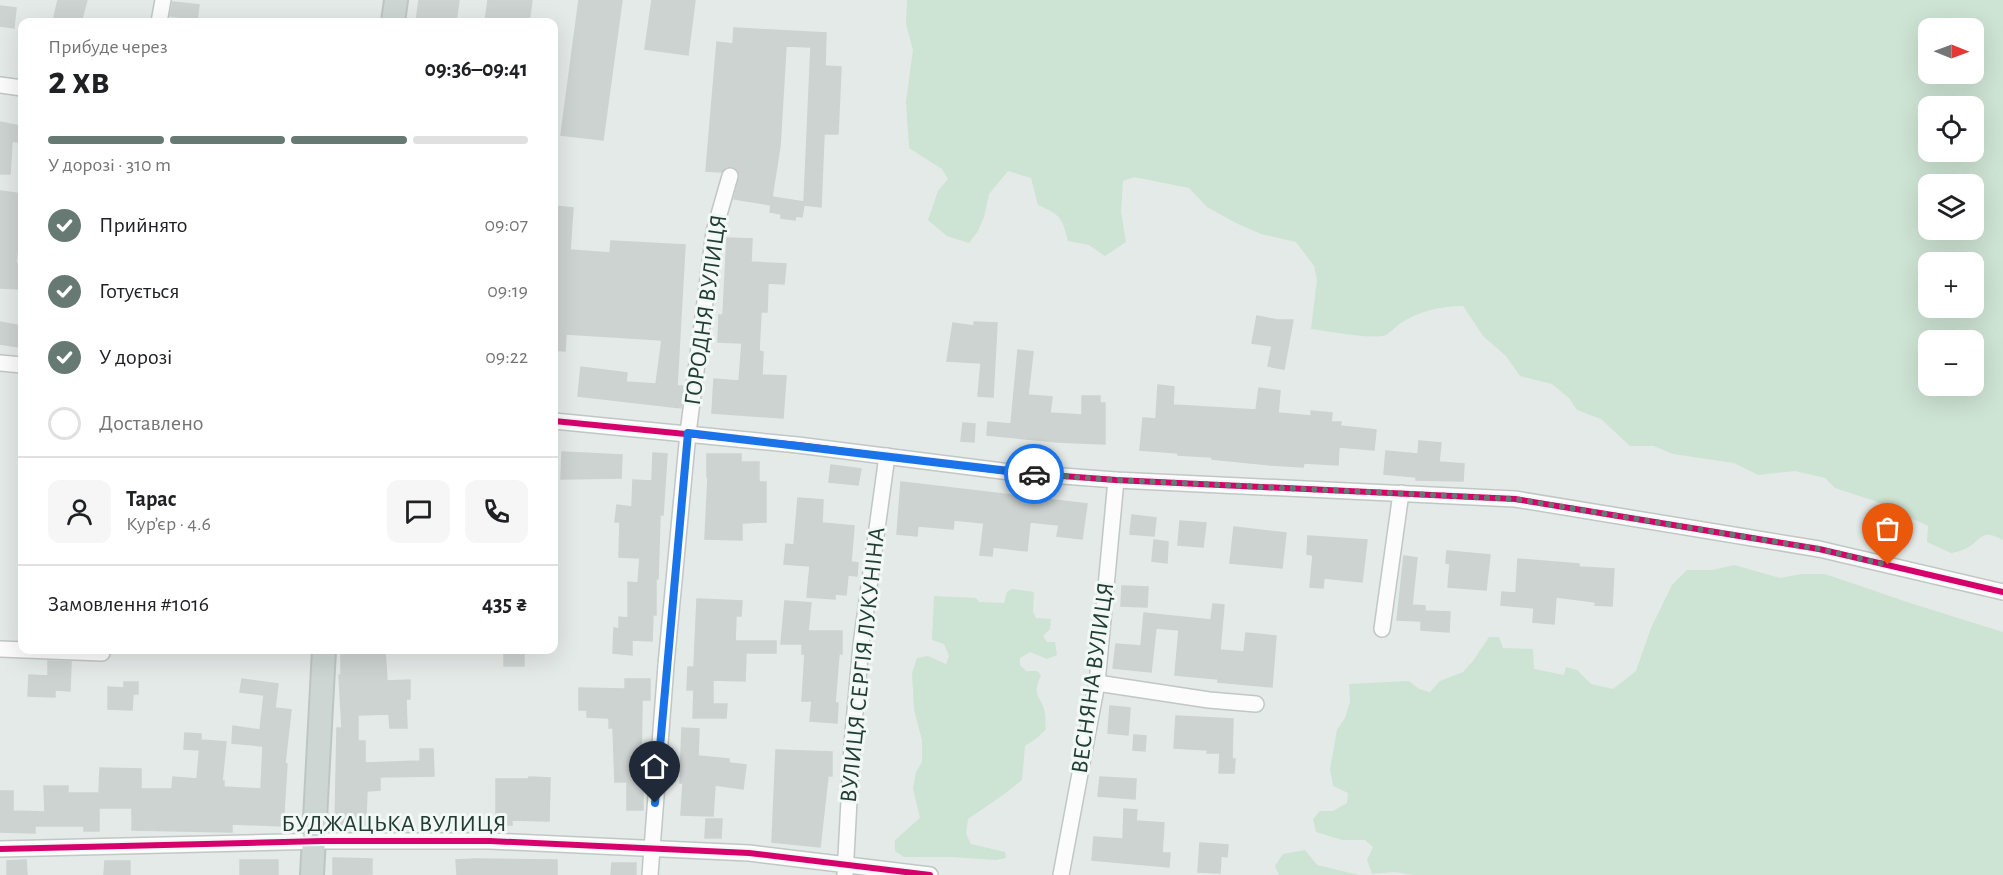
<!DOCTYPE html>
<html lang="uk">
<meta charset="utf-8">
<style>
body{margin:0;font-family:"Alegreya Sans",sans-serif;background:#f6f6f6;color:#202124;height:100vh;display:flex;flex-direction:column;font-size:22px;white-space:nowrap}
*{box-sizing:border-box;margin:0}
p{font-size:20px;color:#757577}
.icon{flex:none;width:33px;height:33px;fill:none;stroke:currentColor;stroke-width:2;stroke-linecap:round;stroke-linejoin:round}
.map{position:relative;flex:1;overflow:hidden}
.sheet{position:absolute;left:18px;top:18px;width:540px;height:636px;display:flex;flex-direction:column;background:#fff;border-radius:12px;box-shadow:0 6px 24px #0002}
.sheet>*{flex:none}
.needle{width:39px;rotate:91deg}
.tools{position:absolute;left:1918px;top:18px;display:grid;gap:12px}
.tools a{display:grid;place-items:center;width:66px;height:66px;border-radius:12px;background:#fff;box-shadow:0 6px 24px #0002;font-size:30px}
.pin{position:absolute;display:grid;place-items:center;width:51px;height:51px;color:#fff;margin:-62px -26px;border-radius:50% 50% 50% 0;rotate:-45deg;box-shadow:0 0 6px #0007}
.pin .icon{rotate:45deg}
.courier{position:absolute;display:grid;place-items:center;width:60px;height:60px;margin:-30px;border:4px solid #1a73e8;border-radius:50%;background:#fff;color:#222;box-shadow:0 2px 8px #0007}
.head em{font-style:normal;font-weight:700}
.head div{display:flex;flex-direction:column-reverse}
.head{display:flex;align-items:center;justify-content:space-between;height:102px;padding:0 30px}
h1{font-size:39px;font-weight:700;line-height:45px}
.bar{display:grid;grid-template-columns:repeat(4,1fr);gap:9px 6px;align-content:center;height:72px;padding:0 30px}
.bar i{height:8px;border-radius:4px;background:#e0e0e0}
.bar .selected{background:#667a73}
.bar p{grid-column:span 4}
.line{display:flex;align-items:center;gap:15px;padding:0 30px;border-top:2px solid #e0e0e0}
.line div{flex:1}
.round{display:grid;place-items:center;flex:none;width:63px;height:63px;border-radius:12px;background:#f6f6f6}
ol{padding:0 30px;list-style:none}
li{display:flex;align-items:center;gap:18px;height:66px}
li p{margin-inline-start:auto}
li .icon{padding:6px;border-radius:50%;background:#667a73;color:#fff;stroke-width:4}
li:last-child{color:#757577}
li i{width:33px;height:33px;border:3px solid #e0e0e0;border-radius:50%}
.map>svg:first-child{display:block}
.green{fill:#cde3d3;fill-rule:evenodd}
.building{fill:#cdd3d0;stroke:#cdd3d0;stroke-width:1.5;fill-rule:evenodd}
.lines{fill:none;stroke-linecap:round;stroke-linejoin:round}
.minor-casing{stroke:#c1c7c4;stroke-width:18}
.primary-casing{stroke:#bdc6c2;stroke-width:26}
.minor{stroke:#fbfcfb;stroke-width:15}
.primary{stroke:#cdd6d3;stroke-width:22}
.cycleway-casing{stroke:#f2f8f5;stroke-width:10}
.cycleway{stroke:#d6006c;stroke-width:6}
.done{stroke:#667a73;stroke-width:6;stroke-dasharray:0 10.8}
.route{stroke:#1a73e8;stroke-width:8}
.labels{text-anchor:middle;dominant-baseline:central;stroke-width:6;stroke-linejoin:round;paint-order:stroke}
.street-label{font-size:24px;fill:#223d34;stroke:#f2f8f5}
</style>
<div class="map">
<svg width="2003" height="875" viewBox="0 0 2003 875">
<rect width="100%" height="100%" fill="#e4eae7"/>
<g class="green">
<path d="M907,0H2003V540C1980,527 1982,541 1965,549C1961,551 1956,552 1951,553L1927,542L1928,526L1875,501L1835,488L1825,478L1795,471L1758,475L1734,463L1673,454L1654,446H1630L1601,419L1577,410L1569,398L1552,384L1520,376L1506,356L1483,336L1463,306C1440,306 1420,311 1401,323C1396,326 1391,332 1386,335C1374,340 1327,331 1311,329L1317,280L1314,266L1296,242L1261,234L1236,223L1207,207L1189,188L1134,177L1123,181L1121,212L1126,242L1105,256L1089,245L1068,241C1062,218 1061,215 1038,205L1031,178L1008,171L989,194L984,217L978,231L969,243L947,236L928,220L938,191L948,179L942,169L909,148L906,101L913,50L906,24ZM1929,28H1974V74H1929ZM1929,106H1974V152H1929ZM1929,184H1974V230H1929ZM1929,262H1974V308H1929ZM1929,340H1974V386H1929Z"/>
<path d="M1734,565L1780,578L1802,574H1825L1913,604L2003,632V875H1414L1394,872L1372,874L1367,860L1373,847L1365,840H1342L1316,832L1313,819L1320,811H1333L1347,803L1348,793L1333,786L1330,769L1337,730L1345,718L1350,702L1349,684L1409,681L1419,689L1430,692L1440,681L1463,672L1473,661L1489,637H1499L1503,648L1533,649L1534,669L1564,675L1566,667L1577,670L1591,684L1613,689L1636,671L1651,628L1672,585L1687,570H1713Z"/>
<path d="M1012,589L1034,592L1033,612L1036,618L1051,619L1050,629L1043,636L1047,642H1055L1057,655L1047,659L1030,652L1020,658V665L1026,671H1037L1041,675C1031,698 1041,694 1045,713C1046,718 1045,724 1046,729L1037,738L1025,746L1022,780L1003,795L968,819L966,834L971,844L1005,852L1006,858L996,860L952,857H904L895,851V840L920,818L913,789L916,772L922,762V740L914,710L912,673L917,658L928,656L946,664L949,656L944,644L932,640L934,596L976,598L979,602L1004,603L1007,592Z"/>
<path d="M1305,850L1317,865L1359,875H1279L1275,866L1283,854Z"/>
</g>
<g class="building">
<path d="M58,0H87L81,22H53Z"/>
<path d="M419,0H459L456,22H416Z"/>
<path d="M488,0H532L529,22H485Z"/>
<path d="M579,0H622L603,140L561,135Z"/>
<path d="M652,0H695L688,55L645,49Z"/>
<path d="M173,2L199,5L197,20L170,16Z"/>
<path d="M0,6L16,8L14,28L0,26Z"/>
<path d="M734,28L826,33L825,66L841,67L838,134H824L821,207L804,205L802,217L796,216L795,220L781,218V214L770,212L771,205L734,199L740,174L733,167H727L721,172L706,171L717,42L733,44ZM786,46L811,47L804,202L772,197L780,146Z"/>
<path d="M0,122L20,126L17,142L12,141L10,174H0Z"/>
<path d="M0,191L22,194L17,233H19L16,263L22,264V289L0,288Z"/>
<path d="M554,206L573,208L570,250L610,253L611,241L685,245L677,386H683L681,408L578,396L581,367L627,373L626,382L656,384L662,340L566,334L565,351L554,350Z"/>
<path d="M727,238L752,239L751,262L786,264L784,284L768,283L767,312H761L759,351L763,352L762,375L786,376L783,418L712,413L714,379L739,381L742,343L718,342L719,315H723Z"/>
<path d="M1257,316L1277,320H1293L1284,369L1268,366L1272,346L1252,343Z"/>
<path d="M0,322L22,326L18,347L0,344Z"/>
<path d="M974,322L997,323L993,397L978,396L981,363L947,361L953,323L974,326Z"/>
<path d="M1018,350L1033,352L1028,395L1052,397L1050,413L1082,415V396H1100V403H1105V444L1057,442L987,435L988,422L1011,424Z"/>
<path d="M1158,385L1174,387L1173,405L1256,410L1259,388L1280,391L1278,413L1311,416V411L1332,413L1331,422H1341L1340,426L1376,430L1374,450L1339,447L1338,465L1304,463L1303,467L1271,465L1212,459V457L1178,455V453L1140,450L1143,418L1156,419Z"/>
<path d="M963,423L975,424L974,442L961,441Z"/>
<path d="M1419,441L1441,443L1439,462L1464,464L1463,481L1416,480V477L1384,474L1386,451L1418,454Z"/>
<path d="M562,452L622,455L621,478L561,479Z"/>
<path d="M653,453L667,454L663,515H660L658,579H656V615H653L652,641L632,640V655L613,653L614,628L619,629V617L628,618V582L638,583L640,558L619,557L620,522H615L617,505L632,507L633,480L652,481Z"/>
<path d="M707,454H741V462H759V482H766V522L742,523V540L705,539L708,477H707Z"/>
<path d="M831,465L861,469L858,485L829,482Z"/>
<path d="M901,482L1087,504L1082,539L1057,536L1059,525L1030,522L1027,551L993,547L992,556L980,555L984,523L954,520L953,529L918,526L917,536L897,534Z"/>
<path d="M798,498L823,500L822,523L854,526L851,562L858,563L857,576L848,575L846,595L835,594V599L807,597L810,566L784,564L786,544L794,545Z"/>
<path d="M1132,515L1156,518L1154,536L1130,534Z"/>
<path d="M1180,521L1206,523L1203,547L1178,545Z"/>
<path d="M1234,527L1286,533L1282,568L1230,563Z"/>
<path d="M1308,536L1367,540L1362,582L1324,578L1323,588L1310,587L1313,555L1307,554Z"/>
<path d="M1154,540L1168,542L1167,563L1152,561Z"/>
<path d="M1447,551L1490,555L1486,590L1448,587L1450,564L1446,563Z"/>
<path d="M1404,556L1417,558L1412,605L1425,606V611L1450,612L1449,632L1421,630V621L1397,620Z"/>
<path d="M1518,559L1579,564V567L1614,569L1612,606L1595,605L1596,602L1556,597L1554,624L1533,622L1534,608L1501,605L1502,592L1516,593Z"/>
<path d="M1122,586L1148,587L1147,607L1121,606Z"/>
<path d="M697,599L742,601L741,616H736L735,641H776V653H746L745,681L713,680V704H727L726,718H693L694,690H687L688,667H694Z"/>
<path d="M785,601L811,603L808,631H842V654H839L835,703H838L837,723L810,721L812,701H802L805,654H802V644H781Z"/>
<path d="M1213,604L1224,605L1220,650L1244,652L1246,633L1276,636L1272,687L1218,682V679L1175,675L1179,630L1156,628L1151,672L1113,668L1116,644L1141,646L1144,613L1211,620Z"/>
<path d="M341,650H385L387,681L410,680V699H406L407,728H390L389,714L358,715V741H365V763L420,761V749H433L434,776L380,777V790L367,791L366,816H373V828H335L337,728H342L339,675H341Z"/>
<rect x="504" y="650" width="20" height="16"/>
<path d="M48,661L71,662L70,691L55,690V697L28,696L29,675L48,676Z"/>
<path d="M242,679L278,684L275,708L291,710L285,763L287,764L283,826L232,824V832L132,830V808H99V831H84V826H35V833L0,832V791H13V811L45,812L44,786H68V793H99L100,768L141,769V789H172L173,777L197,779L200,744V750L184,749L185,733L201,734V740L226,742L222,781H224V787L261,789L263,746L232,743L233,726L260,730L264,695L240,692Z"/>
<path d="M625,679H650V700H642L641,768H643V810H627V782H615L613,728H609V718L587,717V710H579V688L625,689Z"/>
<path d="M124,682H138V694H133L132,710L108,709V687L124,688Z"/>
<path d="M1110,706L1130,708L1128,735L1108,733Z"/>
<path d="M1176,716L1233,719L1232,759H1235L1234,773H1219L1220,753H1207L1208,750L1174,748Z"/>
<path d="M682,728L699,729L698,756L729,759V763L746,765L743,789L715,785L713,816L681,815L683,783H680Z"/>
<path d="M1134,735L1146,736L1145,751L1133,750Z"/>
<path d="M776,750L832,752V776H828L820,847L772,842Z"/>
<path d="M529,777L550,778L549,821L512,820V825H496V779H528Z"/>
<path d="M1100,777L1136,779L1135,799L1098,796Z"/>
<path d="M1124,809L1137,810L1136,821L1164,823L1162,853H1170L1169,867L1092,860L1094,837L1123,839Z"/>
<path d="M706,819H722L721,838H705Z"/>
<path d="M1200,843L1228,845L1227,857L1221,856L1220,873L1198,872Z"/>
<path d="M333,858L372,859V874L333,875Z"/>
<path d="M476,859L557,860V875H457L456,860Z"/>
<path d="M26,860L27,875H7V861Z"/>
<rect x="240" y="860" width="38" height="15"/>
<path d="M105,861H130V875H104Z"/>
<path d="M612,863H636V875H611Z"/>
</g>
<g class="lines">
<g class="minor-casing">
<g id="minor">
<path d="M159,22L163,0"/>
<path d="M0,85L22,88"/>
<path d="M0,363L22,365"/>
<path d="M554,421L798,445L1010,472L1116,480L1515,499L1819,549L2003,592"/>
<path d="M1382,629L1401,493"/>
<path d="M0,649L102,653"/>
<path d="M1097,683L1209,700L1256,704"/>
<path d="M0,849L322,841H490L749,853L930,875"/>
<path d="M650,875L666,665L688,433L714,232L730,176"/>
<path d="M845,875L852,745L861,645L887,456"/>
<path d="M1061,875L1097,683L1116,480"/>
</g>
</g>
<g class="primary-casing">
<g id="primary">
<path d="M393,22L396,0"/>
<path d="M312,875L324,650"/>
</g>
</g>
<use href="#minor" class="minor"/>
<use href="#primary" class="primary"/>
<g class="cycleway-casing">
<g id="cycleway">
<path d="M554,421L798,445L1010,472L1116,480L1515,499L1819,549L2003,592"/>
<path d="M0,849L322,841H490L749,853L930,875"/>
</g>
</g>
<use href="#cycleway" class="cycleway"/>
</g>
<g class="lines">
<path class="done" d="M1034,474L1116,480L1515,499L1819,549L1888,565"/>
<path class="route" d="M655,803L688,433L1034,474"/>
</g>
<g class="labels">
<g class="street-label">
<text transform="translate(706 310) rotate(-82)">ГОРОДНЯ ВУЛИЦЯ</text>
<text transform="translate(863 665) rotate(-84)">ВУЛИЦЯ СЕРГІЯ ЛУКУНІНА</text>
<text transform="translate(1093 678) rotate(-82)">ВЕСНЯНА ВУЛИЦЯ</text>
<text x="394" y="824">БУДЖАЦЬКА ВУЛИЦЯ</text>
</g>
</g>
</svg>
<div class="tools">
<a><svg class="needle" viewBox="-14 -14 28 28"><path d="M0-13l5 13h-10z" fill="#e53935"/><path d="M0 13l5-13h-10z" fill="#757577"/></svg></a>
<a><svg class="icon" aria-label="locate" viewBox="0 0 24 24"><circle cx="12" cy="12" r="6"/><path d="M12 2v4M12 18v4M2 12h4M18 12h4"/></svg></a>
<a><svg class="icon" aria-label="layers" viewBox="0 0 24 24"><path d="M12 4l9 5-9 5-9-5zM3 14l9 5 9-5"/></svg></a>
<a>+</a>
<a>−</a>
</div>
<div class="pin" style="left:1888px;top:565px;background:#ea580c"><svg class="icon" aria-label="bag" viewBox="0 0 24 24"><path d="M5 8h14l-1 12H6zM9 8a3 3 0 0 1 6 0"/></svg></div>
<div class="pin" style="left:655px;top:803px;background:#1f2937"><svg class="icon" aria-label="home" viewBox="0 0 24 24"><path d="M3 11l9-7 9 7M6 9v11h12V9"/></svg></div>
<div class="courier" style="left:1034px;top:474px"><svg class="icon" aria-label="car" viewBox="0 0 24 24"><path d="M5 17H2v-5l4-1 3-4h7l3 4 3 1v5h-3M9 17h6M6 11h13"/><circle cx="7" cy="17" r="2"/><circle cx="17" cy="17" r="2"/></svg></div>
<section class="sheet">
<div class="head"><div><h1>2 хв</h1><p>Прибуде через</p></div><em>09:36–09:41</em></div>
<div class="bar"><i class="selected"></i><i class="selected"></i><i class="selected"></i><i></i><p>У дорозі · 310 m</p></div>
<ol>
<li><svg class="icon" aria-label="check" viewBox="0 0 24 24"><path d="M5 12l5 5 9-10"/></svg>Прийнято<p>09:07</p></li>
<li><svg class="icon" aria-label="check" viewBox="0 0 24 24"><path d="M5 12l5 5 9-10"/></svg>Готується<p>09:19</p></li>
<li><svg class="icon" aria-label="check" viewBox="0 0 24 24"><path d="M5 12l5 5 9-10"/></svg>У дорозі<p>09:22</p></li>
<li><i></i>Доставлено</li>
</ol>
<div class="line" style="height:108px"><a class="round"><svg class="icon" aria-label="person" viewBox="0 0 24 24"><circle cx="12" cy="8" r="4"/><path d="M4 21q1-7 8-7t8 7"/></svg></a><div><b>Тарас</b><p>Кур’єр · 4.6</p></div><a class="round"><svg class="icon" aria-label="chat" viewBox="0 0 24 24"><path d="M4 5h16v11H9l-5 4z"/></svg></a><a class="round"><svg class="icon" aria-label="phone" viewBox="0 0 24 24"><path d="M5 4h4l2 5-3 2q2 4 5 5l2-3 5 2v4C11 20 4 13 5 4z"/></svg></a></div>
<div class="line" style="height:78px"><div>Замовлення #1016</div><b>435 ₴</b></div>
</section>
</div>
